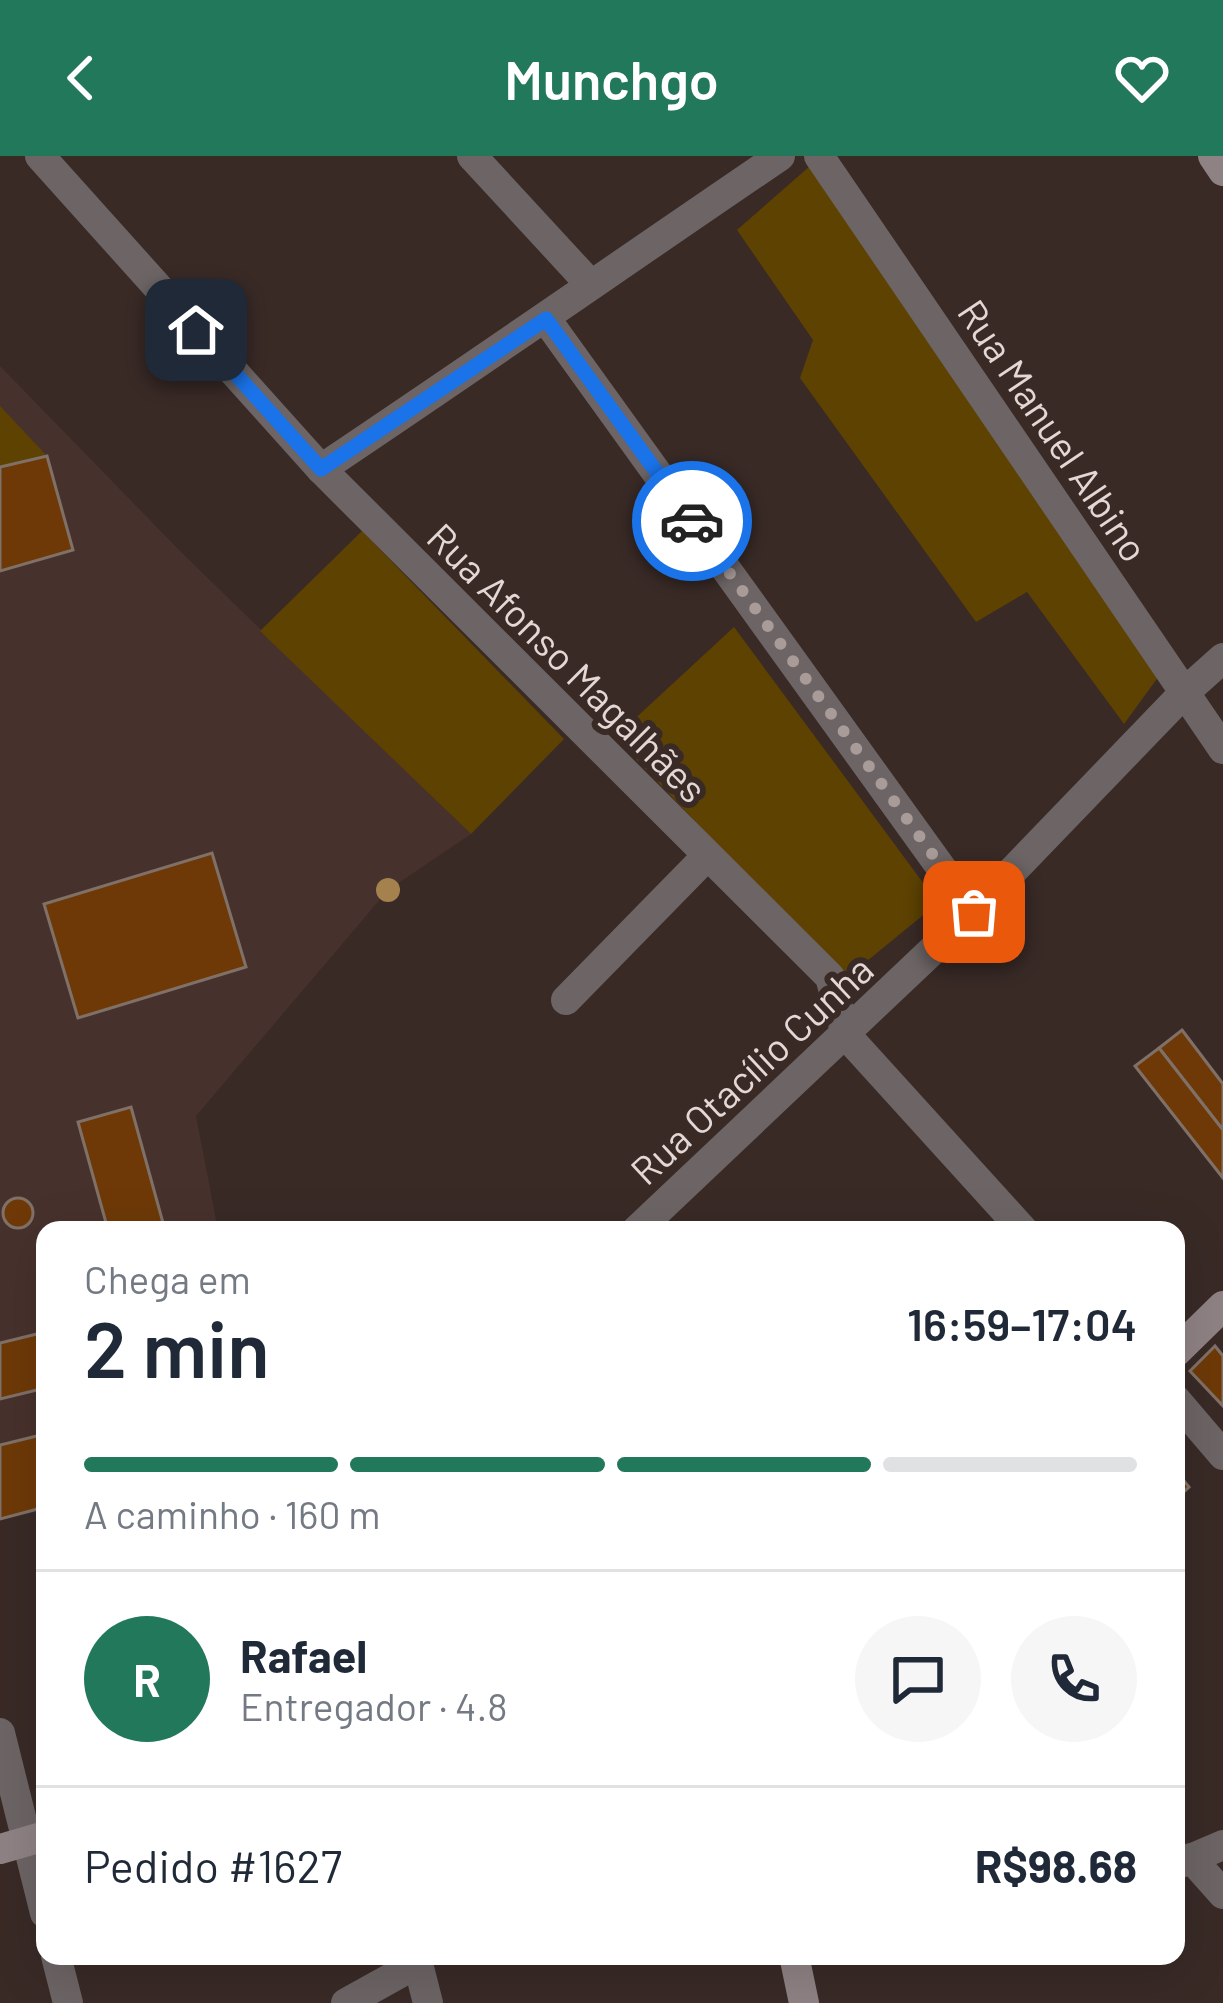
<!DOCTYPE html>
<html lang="pt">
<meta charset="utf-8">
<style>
body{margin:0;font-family:Barlow,sans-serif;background:#f6f6f7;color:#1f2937;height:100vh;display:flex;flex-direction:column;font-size:45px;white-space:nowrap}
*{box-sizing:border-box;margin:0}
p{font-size:39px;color:#747a83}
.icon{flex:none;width:66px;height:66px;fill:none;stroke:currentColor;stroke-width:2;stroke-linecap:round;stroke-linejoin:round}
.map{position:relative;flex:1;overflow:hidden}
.sheet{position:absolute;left:36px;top:1065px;width:1149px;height:744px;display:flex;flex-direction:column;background:#fff;border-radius:24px;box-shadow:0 12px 48px #0002}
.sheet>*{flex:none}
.pin{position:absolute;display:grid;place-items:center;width:102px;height:102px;color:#fff;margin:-51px;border-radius:24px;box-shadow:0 6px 18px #0006}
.courier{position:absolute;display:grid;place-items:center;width:120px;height:120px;margin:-60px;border:9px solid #1a73e8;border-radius:50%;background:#fff;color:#222;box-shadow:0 3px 15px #0007}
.summary em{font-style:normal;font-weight:600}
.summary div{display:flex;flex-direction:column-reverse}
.summary{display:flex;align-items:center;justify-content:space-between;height:204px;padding:0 48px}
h1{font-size:78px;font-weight:600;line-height:90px}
.bar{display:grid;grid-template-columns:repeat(4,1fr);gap:18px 12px;align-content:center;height:144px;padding:0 48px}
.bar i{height:15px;border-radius:9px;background:#e0e1e3}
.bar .on{background:#22785b}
.bar p{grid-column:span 4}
.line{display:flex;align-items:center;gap:30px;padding:0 48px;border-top:3px solid #e0e1e3}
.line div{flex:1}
.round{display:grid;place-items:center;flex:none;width:126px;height:126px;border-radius:63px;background:#f6f6f7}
header{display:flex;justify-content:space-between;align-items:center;height:156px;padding:0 48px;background:#22785b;color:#fff;font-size:54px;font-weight:600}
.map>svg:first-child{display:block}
.built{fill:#47312c}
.green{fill:#5d4202}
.building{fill:#6e3907;stroke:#7f7167;stroke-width:3}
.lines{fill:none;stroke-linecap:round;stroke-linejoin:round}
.street{stroke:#6c6465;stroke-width:30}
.secondary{stroke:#8f8284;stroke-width:30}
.tree{fill:#a4814d}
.done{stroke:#a89b98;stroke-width:12;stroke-dasharray:0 21.6}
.route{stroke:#1a73e8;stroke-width:15}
.labels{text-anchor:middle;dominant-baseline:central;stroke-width:12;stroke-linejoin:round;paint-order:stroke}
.street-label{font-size:39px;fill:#e3d8d6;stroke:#392a26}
</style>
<header><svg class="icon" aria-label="back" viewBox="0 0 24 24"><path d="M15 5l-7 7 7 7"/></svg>Munchgo<svg class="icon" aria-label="heart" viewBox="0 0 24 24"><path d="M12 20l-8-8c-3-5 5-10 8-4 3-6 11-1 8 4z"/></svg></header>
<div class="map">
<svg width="1223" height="1847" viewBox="0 0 1223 1847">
<rect width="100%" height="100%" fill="#392a26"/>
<path class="built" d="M0,210L182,397L471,678L388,734L196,960L218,1074H45V1354L0,1364Z"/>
<g class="green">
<path d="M810,10L1167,509L1124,568L1027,436L976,466L800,222L813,184L737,74Z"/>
<path d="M0,250L47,300L0,311Z"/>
<path d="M362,375L564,583L471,678L260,475Z"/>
<path d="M734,471L938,747L845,823L615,581Z"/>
</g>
<g class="building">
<path d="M47,300L73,394L0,415V311Z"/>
<path d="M212,697L246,811L78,862L44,748Z"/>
<path d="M1182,874L1223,928V974L1159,892Z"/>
<path d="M1159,892L1223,974V1022L1135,910Z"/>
<path d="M131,951L165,1074H108L78,966Z"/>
<circle cx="18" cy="1057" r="15"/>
<path d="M45,1176V1232L0,1243V1187Z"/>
<path d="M1215,1190L1223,1200V1250L1190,1215Z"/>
<path d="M45,1278V1351L0,1363V1289Z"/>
<path d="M1176,1315L1189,1331L1176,1343Z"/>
</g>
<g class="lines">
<g class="street">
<path d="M40,0L321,313L830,821L846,879L1023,1074"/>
<path d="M472,0L590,128"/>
<path d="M819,0L1223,593"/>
<path d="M546,163L973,756"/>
<path d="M321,313C475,210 627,104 780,0"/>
<path d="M566,844L706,701"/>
<path d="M637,1074L973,756L1185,536L1223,502"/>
<path d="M1176,1244L1223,1299"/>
<path d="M0,1577L45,1757"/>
<path d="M1191,1702L1223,1738"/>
<path d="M1176,1709L1223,1689"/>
<path d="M56,1800L68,1847"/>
<path d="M416,1800L428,1847"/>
<path d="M346,1847L418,1807"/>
</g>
<g class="secondary">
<path d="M1213,0L1223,15"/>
<path d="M1176,1196L1223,1150"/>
<path d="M0,1693L45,1680"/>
<path d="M797,1800L795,1804L804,1847"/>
</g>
</g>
<circle class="tree" cx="388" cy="734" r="12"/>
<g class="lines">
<path class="done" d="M692,365L974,756"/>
<path class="route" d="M196,174L321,313L546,163L692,365"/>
</g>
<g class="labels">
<g class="street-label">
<text transform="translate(1054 274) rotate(56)">Rua Manuel Albino</text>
<text transform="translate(568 506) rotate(45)">Rua Afonso Magalhães</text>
<text transform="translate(751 913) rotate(-43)">Rua Otacílio Cunha</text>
</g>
</g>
</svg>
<div class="pin" style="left:974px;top:756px;background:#ea580c"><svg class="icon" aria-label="bag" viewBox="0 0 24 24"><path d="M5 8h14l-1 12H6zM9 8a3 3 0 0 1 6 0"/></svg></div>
<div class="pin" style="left:196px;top:174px;background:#1f2937"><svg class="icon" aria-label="home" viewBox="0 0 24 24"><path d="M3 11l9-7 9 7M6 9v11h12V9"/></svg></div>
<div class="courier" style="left:692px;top:365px"><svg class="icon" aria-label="car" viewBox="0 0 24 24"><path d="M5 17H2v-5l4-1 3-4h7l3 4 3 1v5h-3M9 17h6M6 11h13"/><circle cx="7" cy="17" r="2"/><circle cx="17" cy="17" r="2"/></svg></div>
<section class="sheet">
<div class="summary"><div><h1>2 min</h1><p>Chega em</p></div><em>16:59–17:04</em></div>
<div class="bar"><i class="on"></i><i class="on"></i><i class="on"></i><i></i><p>A caminho · 160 m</p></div>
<div class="line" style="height:216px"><b class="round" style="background:#22785b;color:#fff">R</b><div><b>Rafael</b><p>Entregador · 4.8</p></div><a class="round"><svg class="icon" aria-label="chat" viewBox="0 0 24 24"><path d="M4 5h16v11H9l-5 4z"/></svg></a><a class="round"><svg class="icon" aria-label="phone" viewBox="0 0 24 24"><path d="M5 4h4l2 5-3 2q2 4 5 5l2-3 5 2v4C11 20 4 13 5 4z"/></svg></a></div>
<div class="line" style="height:156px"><div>Pedido #1627</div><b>R$98.68</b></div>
</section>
</div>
